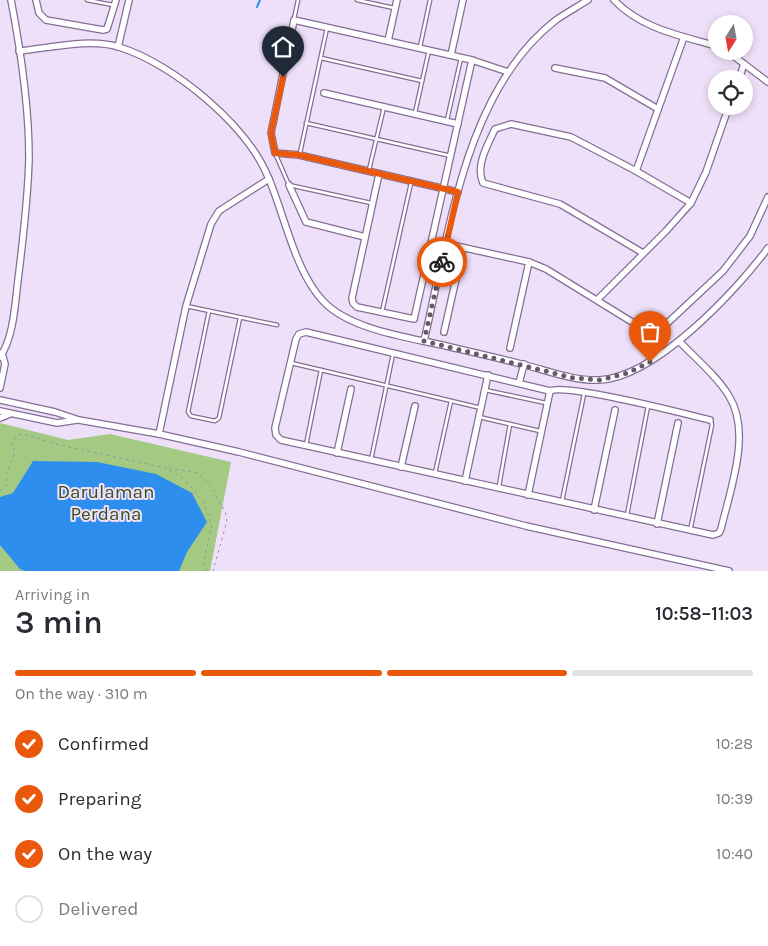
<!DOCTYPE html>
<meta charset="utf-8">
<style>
body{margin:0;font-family:Karla,sans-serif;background:#f2f2f3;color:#2b2b33;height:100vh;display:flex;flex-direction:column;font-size:19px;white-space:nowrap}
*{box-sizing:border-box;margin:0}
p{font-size:16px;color:#7c7c81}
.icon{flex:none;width:28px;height:28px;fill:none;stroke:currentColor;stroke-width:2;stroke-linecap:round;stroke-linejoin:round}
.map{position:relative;height:571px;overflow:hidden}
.panel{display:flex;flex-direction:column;background:#fff;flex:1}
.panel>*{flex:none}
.needle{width:32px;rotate:191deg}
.controls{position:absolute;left:708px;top:15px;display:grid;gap:10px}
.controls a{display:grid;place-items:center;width:45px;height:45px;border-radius:50%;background:#fff;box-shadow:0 2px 8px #0003;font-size:25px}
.pin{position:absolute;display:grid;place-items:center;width:42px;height:42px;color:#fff;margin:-51px -21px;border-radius:50% 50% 50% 0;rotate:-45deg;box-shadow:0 0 5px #0007}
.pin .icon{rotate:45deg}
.courier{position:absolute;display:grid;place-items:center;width:50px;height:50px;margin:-25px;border:4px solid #ea580c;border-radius:50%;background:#fff;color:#222;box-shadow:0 1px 6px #0007}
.head em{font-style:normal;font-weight:600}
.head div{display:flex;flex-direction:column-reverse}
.head{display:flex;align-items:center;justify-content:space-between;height:85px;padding:0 15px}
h1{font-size:32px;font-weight:600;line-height:38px}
.bar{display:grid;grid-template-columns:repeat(4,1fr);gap:8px 5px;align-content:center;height:60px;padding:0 15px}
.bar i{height:6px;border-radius:4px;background:#e1e1e2}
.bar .selected{background:#ea580c}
.bar p{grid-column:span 4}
ol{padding:0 15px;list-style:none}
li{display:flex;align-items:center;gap:15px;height:55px}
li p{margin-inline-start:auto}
li .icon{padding:5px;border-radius:50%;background:#ea580c;color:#fff;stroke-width:4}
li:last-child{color:#7c7c81}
li i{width:28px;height:28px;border:2px solid #e1e1e2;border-radius:50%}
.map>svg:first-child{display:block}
.green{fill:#a3c983}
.water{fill:#2d8eed}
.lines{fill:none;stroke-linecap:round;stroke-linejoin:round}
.stream{stroke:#2d8eed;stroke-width:2}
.service-casing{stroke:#856e94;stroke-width:5}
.minor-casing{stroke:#856e94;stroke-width:8}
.path{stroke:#9b8ea4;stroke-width:1;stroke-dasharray:2.5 4;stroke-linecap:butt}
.service{stroke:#fff;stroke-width:2.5}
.minor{stroke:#fff;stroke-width:5.5}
.done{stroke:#65596c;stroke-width:5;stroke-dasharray:0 9}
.route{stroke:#ea580c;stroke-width:6}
.labels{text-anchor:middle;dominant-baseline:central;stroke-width:4;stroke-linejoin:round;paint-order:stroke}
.park-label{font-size:19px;fill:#374f1f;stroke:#efe0fa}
</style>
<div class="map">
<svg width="768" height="571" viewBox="0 0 768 571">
<rect width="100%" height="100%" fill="#efe0fa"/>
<path class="green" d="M0,423L68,440L110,434L231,462L210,571H0Z"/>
<path class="water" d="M33,461L97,462L156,474L192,493L207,522L187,552L179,571H25L20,569L0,545V497L13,493Z"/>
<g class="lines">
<path class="stream" d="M257,7L260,0"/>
<g class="service-casing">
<g id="service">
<path d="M87,0L113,5"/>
<path d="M357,0L394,8"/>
<path d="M294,19L298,0"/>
<path d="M420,47L430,0"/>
<path d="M321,58L422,81"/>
<path d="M415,113L429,50"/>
<path d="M447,120L461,58"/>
<path d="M306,123L451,156"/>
<path d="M275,153L289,185L371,203"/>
<path d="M300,153L327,28"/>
<path d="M369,170L384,107"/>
<path d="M186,306L277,325"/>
<path d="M209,311L188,412L191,416L215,421L219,418L240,318"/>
<path d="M382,312L411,183"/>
<path d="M291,363L321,370"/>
<path d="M485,390L546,403"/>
<path d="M479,417L540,431"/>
<path d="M306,445L321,370L481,408"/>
<path d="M371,460L393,354"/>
<path d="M435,473L451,401"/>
<path d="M499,486L510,424"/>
<path d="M562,501L584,394"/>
<path d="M627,515L648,406"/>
<path d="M690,531L712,425L711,421"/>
</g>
</g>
<g class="minor-casing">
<g id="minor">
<path d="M36,0L39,13L46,20L103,30L107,29L116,0"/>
<path d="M614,0C642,29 679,35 716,46"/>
<path d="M388,41L397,0"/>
<path d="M118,47L129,0"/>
<path d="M19,51C50,48 89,38 119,47C174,64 248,126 269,179C285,217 295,271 323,301C350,330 408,337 446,346C472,352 499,358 525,365C549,371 574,381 599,380C655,378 736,291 768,248"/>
<path d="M727,51L768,82"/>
<path d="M451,55L463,0"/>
<path d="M555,68L605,78L658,109"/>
<path d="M739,79L744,64"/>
<path d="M324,93L458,124"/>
<path d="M636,171L684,37"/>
<path d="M379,174L352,298L353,303L357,307L414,319L472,60"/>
<path d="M289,185L306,222L365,237"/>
<path d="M458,192L299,155L275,153L271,133L294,20L472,60L508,72"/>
<path d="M447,244L529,262L546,269L645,330L652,332L660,330L723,271L750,236L768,197"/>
<path d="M643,253L560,204L483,183C475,166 488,144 495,129L511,124L571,137L636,171L691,203"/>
<path d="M597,300L666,231L691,203L706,172L729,106"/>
<path d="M444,332L463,248"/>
<path d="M424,341C449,235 464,91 556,20C566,13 577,7 588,0"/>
<path d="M680,342C696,359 717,376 729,396C752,433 730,490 721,529L719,533L713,535L281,440L276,435L275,428L296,339L299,334L306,332L550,391C566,383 685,414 710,420"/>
<path d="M510,348L529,262"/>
<path d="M0,357C14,337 15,303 18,280C23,240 28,199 29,158C29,105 21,52 11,0"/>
<path d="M519,383L524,364"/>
<path d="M0,388L5,364L2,353"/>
<path d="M0,400L55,412L79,420L159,434L239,452L526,526L729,571"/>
<path d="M0,411L57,423L77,420"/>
<path d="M0,418L10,414"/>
<path d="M159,434L186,306L211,224L219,211L269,179"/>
<path d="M337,453L351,389"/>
<path d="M401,467L415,406"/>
<path d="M465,481L488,375"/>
<path d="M528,495L550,391"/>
<path d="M594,510L615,410"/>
<path d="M657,524L678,423"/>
</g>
</g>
<g class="path">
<path d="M169,468L198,473L209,484L225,511L227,521L213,571"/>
<path d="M0,491L7,485L6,475L15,452L11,444L18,435L24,434L56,444L166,468L185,480L203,501L212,525L203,565L207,571"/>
</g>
<use href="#service" class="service"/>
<use href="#minor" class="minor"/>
</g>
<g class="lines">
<path class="done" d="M442,262L424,341L573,378L600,380L628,373L650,362"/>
<path class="route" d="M283,77L271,133L275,153L299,155L458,192L442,262"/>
</g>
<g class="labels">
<g class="park-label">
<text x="106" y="492">Darulaman<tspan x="106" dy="22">Perdana</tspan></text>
</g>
</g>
</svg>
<div class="controls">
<a><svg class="needle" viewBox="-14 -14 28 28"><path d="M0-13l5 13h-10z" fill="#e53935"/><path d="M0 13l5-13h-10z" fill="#7c7c81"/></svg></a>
<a><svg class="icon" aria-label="locate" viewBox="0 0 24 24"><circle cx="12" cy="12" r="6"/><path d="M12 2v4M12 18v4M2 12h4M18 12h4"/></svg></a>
</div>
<div class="pin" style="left:650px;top:362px;background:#ea580c"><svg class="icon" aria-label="bag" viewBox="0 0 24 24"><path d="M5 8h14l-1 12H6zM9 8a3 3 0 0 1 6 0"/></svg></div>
<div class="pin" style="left:283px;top:77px;background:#1f2937"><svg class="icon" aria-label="home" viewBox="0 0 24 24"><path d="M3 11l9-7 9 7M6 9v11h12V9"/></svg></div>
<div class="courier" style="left:442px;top:262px"><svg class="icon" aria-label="bike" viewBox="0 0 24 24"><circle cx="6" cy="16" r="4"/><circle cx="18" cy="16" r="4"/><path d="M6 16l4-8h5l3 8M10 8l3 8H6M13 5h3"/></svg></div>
</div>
<section class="panel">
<div class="head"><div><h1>3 min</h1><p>Arriving in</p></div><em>10:58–11:03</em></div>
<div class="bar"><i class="selected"></i><i class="selected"></i><i class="selected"></i><i></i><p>On the way · 310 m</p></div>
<ol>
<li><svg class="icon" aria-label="check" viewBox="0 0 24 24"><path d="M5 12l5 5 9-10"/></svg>Confirmed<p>10:28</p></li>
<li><svg class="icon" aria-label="check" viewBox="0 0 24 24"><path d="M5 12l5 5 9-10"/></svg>Preparing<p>10:39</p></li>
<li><svg class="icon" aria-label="check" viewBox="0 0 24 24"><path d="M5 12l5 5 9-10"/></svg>On the way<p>10:40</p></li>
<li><i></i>Delivered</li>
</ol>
</section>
